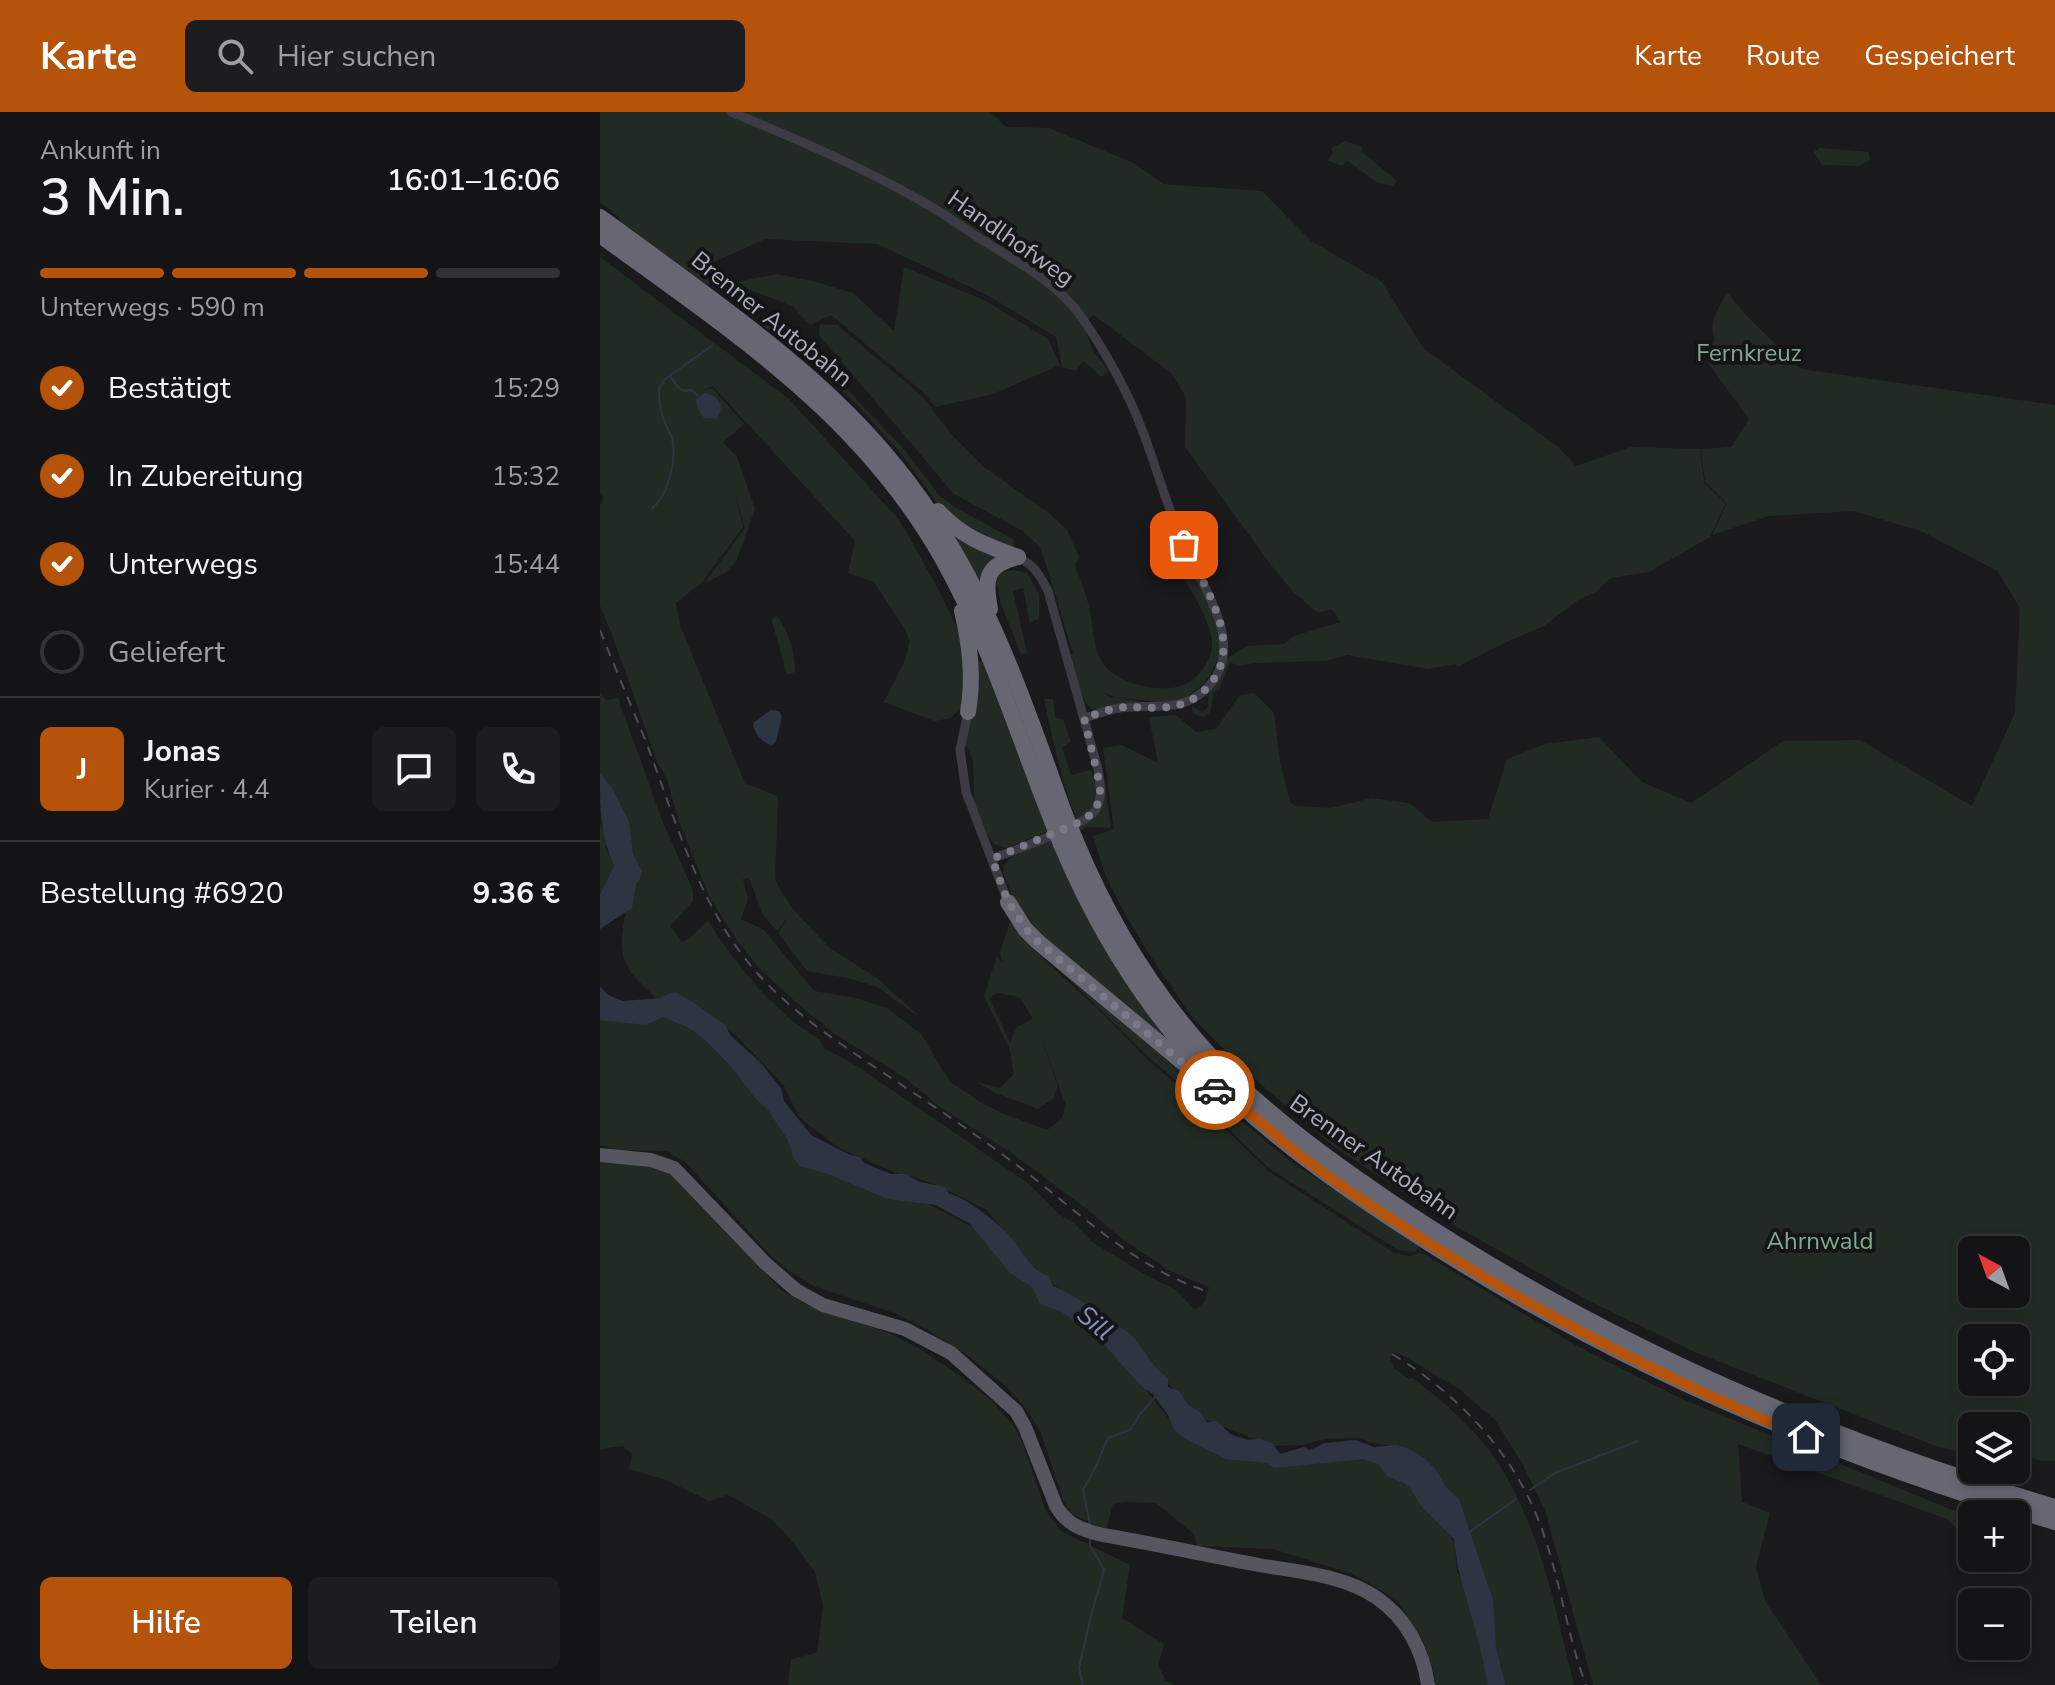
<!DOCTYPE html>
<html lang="de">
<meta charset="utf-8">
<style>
body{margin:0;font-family:"Nunito Sans",sans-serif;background:#1d1d1f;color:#f1f3f6;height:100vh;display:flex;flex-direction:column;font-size:30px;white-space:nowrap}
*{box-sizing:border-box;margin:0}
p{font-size:26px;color:#9d9ea1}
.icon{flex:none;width:44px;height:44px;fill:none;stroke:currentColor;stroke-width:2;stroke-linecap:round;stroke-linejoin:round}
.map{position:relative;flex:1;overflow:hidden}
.drawer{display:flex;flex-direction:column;background:#141416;width:600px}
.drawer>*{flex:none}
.needle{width:52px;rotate:319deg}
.fabs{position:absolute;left:1358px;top:1124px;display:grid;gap:16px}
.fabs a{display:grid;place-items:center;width:72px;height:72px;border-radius:12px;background:#141416;box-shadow:0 4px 12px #0003,0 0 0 2px #333335;font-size:40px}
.pin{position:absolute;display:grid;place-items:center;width:68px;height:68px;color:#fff;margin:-34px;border-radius:16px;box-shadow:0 4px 12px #0006}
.courier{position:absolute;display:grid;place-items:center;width:80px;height:80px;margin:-40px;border:6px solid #b45309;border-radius:50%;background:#fff;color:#222;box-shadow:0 2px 10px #0007}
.summary em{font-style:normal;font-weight:600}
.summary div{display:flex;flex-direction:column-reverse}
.summary{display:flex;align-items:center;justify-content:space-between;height:136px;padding:0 40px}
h1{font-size:52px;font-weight:600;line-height:60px}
.bar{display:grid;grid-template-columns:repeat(4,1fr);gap:12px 8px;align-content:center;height:96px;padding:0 40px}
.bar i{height:10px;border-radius:6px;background:#333335}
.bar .active{background:#b45309}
.bar p{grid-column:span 4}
.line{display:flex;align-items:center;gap:20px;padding:0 40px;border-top:2px solid #333335}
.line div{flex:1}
.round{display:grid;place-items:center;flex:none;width:84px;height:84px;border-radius:12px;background:#1d1d1f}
ol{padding:0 40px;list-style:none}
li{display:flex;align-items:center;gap:24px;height:88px}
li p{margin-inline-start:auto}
li .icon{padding:8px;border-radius:50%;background:#b45309;color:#fff;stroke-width:4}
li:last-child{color:#9d9ea1}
li i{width:44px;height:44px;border:4px solid #333335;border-radius:50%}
.action{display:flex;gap:16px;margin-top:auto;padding:16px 40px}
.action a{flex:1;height:92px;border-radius:12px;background:#b45309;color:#fff;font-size:32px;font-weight:600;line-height:92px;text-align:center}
.action a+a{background:#1d1d1f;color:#f1f3f6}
header{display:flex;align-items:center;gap:48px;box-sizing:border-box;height:112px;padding:0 40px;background:#b45309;color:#fff}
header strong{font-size:38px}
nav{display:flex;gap:44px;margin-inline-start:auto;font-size:28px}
.search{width:560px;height:72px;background:#1d1d1f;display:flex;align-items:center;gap:20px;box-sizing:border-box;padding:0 28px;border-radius:12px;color:#9d9ea1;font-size:30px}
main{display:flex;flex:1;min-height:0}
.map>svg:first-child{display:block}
.green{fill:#212b24;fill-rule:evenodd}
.water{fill:#2e3542}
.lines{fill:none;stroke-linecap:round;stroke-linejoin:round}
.stream{stroke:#2e3542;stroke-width:2}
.street{stroke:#3d3c44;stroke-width:9}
.primary{stroke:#565661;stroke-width:14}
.highway{stroke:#666773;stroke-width:16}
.rail{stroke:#4d4e57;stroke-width:2;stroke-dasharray:10 8;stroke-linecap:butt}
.highway-bridge{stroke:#666773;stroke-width:16}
.done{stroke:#787a85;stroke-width:8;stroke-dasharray:0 14.4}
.route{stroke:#b45309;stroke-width:10}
.labels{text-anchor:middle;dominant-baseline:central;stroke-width:8;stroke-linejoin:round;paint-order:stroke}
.street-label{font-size:24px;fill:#abadbd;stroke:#151518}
.park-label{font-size:24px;fill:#81a98c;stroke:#151518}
.water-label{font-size:26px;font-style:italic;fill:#8194ba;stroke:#151518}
</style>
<header>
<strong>Karte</strong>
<div class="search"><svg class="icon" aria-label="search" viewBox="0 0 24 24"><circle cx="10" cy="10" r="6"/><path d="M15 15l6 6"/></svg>Hier suchen</div>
<nav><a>Karte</a><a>Route</a><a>Gespeichert</a></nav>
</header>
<main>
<section class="drawer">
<div class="summary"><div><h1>3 Min.</h1><p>Ankunft in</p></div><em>16:01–16:06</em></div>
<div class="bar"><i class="active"></i><i class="active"></i><i class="active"></i><i></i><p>Unterwegs · 590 m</p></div>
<ol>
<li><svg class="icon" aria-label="check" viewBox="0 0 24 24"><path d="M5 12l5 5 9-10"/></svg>Bestätigt<p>15:29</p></li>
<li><svg class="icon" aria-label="check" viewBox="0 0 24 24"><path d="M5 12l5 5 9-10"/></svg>In Zubereitung<p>15:32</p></li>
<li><svg class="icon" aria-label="check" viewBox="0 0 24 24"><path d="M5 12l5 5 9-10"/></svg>Unterwegs<p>15:44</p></li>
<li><i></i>Geliefert</li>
</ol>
<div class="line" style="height:144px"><b class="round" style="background:#b45309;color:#fff">J</b><div><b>Jonas</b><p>Kurier · 4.4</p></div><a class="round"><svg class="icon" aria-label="chat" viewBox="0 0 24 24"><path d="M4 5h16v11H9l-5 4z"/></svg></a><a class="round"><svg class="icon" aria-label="phone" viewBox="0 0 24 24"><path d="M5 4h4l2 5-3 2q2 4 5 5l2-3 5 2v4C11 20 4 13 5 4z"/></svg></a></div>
<div class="line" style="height:104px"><div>Bestellung #6920</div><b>9.36 €</b></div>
<div class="action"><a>Hilfe</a><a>Teilen</a></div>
</section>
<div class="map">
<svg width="1455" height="1573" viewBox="0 0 1455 1573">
<rect width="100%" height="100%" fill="#1a1a1d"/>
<g class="green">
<path d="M0,0H390L406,15L449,16L534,51L563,72L662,79L711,129L782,170L823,236L958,335L976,354L1031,335L1100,337L1104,371L1126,391L1110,425L1049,460L1010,466L996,480L978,488L944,514L902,532L858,555L855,552L828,557L748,543L726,549L655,551L638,554L630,550L619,579L614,580L610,600L604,605L598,604L592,599V594L602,600L608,595L609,578L626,548L638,539L649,534L685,532L694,524L740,510L732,497L718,501L694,481L671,453L585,335L586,285L571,261L494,203L483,211L493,239L508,258L502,265L483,249L476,259L462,255L456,225L387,183L277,132L165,127L101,156L112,168L107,173L20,109L19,105L0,90Z"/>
<path d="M745,29L762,35L763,41L797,69L792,74L776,70L747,48L742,54L727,48L733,41L731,36Z"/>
<path d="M1219,36L1269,40L1270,48L1258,54L1222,53L1214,40Z"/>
<path d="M0,145L189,287L300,409L342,484L369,542L365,591L351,606L335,609L284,590L305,548L310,529L303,514L274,470L248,461L255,429L113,274L100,279L112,276L144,312L123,330L137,345L155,397L136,450L125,461L107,470L106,469L145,416L136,385L143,415L102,470L76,491L80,513L146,674L147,672L178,684L175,767L184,784L198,803L230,836L277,866L318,903L313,901L278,875L247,866L207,859L178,821L189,804L177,819L163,803L149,766L143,767L148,787L141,807L164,818L214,879L256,886L287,896L321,922L350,970L380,990L404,1002L447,1018L462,1006L466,994L436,911L458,974L454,986L438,997L396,981L376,970L400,976L414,962L410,938L384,884L397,844L403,852L400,841L410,809L432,836L504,903L551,951L600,992L668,1059L794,1141L809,1144L821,1140L977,1234L1082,1287L1357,1400L1369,1408L1368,1416L1358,1417L1347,1407L1138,1332L1142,1390L1170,1401L1156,1454L1165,1489L1221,1573H993L945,1398L921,1349L895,1308L859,1277L802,1243L793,1240L790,1246L794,1256L809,1267L813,1266C843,1290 874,1315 896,1348C940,1414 955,1496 974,1573H898L887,1473L791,1334L769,1330L762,1326L725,1327L702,1333L672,1334L599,1305L587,1294L553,1252L467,1183L428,1150L387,1098L341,1075L315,1065L301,1063L239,1036L200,1006L184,974L137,924L82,883L60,890C51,881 41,872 33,863C11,837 27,798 35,770L42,767L32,735L17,704V687L0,663V580L6,588L18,586L62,708L93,779V789L70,814L82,830L89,827L108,809L131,843L158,876L191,908L220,928L224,936L257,954L429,1072L460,1103L474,1111L492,1130L551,1166L575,1177L595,1198L605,1189L609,1175L570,1159L521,1126L483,1094L410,1040L339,994L305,966L232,920L190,885L159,856L136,827L110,786L78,707L67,667L58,652L11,520L0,494V392L2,391L3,383L0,380ZM397,881L419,885L433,907L417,915L410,930L389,886Z"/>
<path d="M304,155L384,188L448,227L460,253L393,282L335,295L323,280L231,203L210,213L192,194L132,171L177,162L212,169L253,181L294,219Z"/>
<path d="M1127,180L1146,203L1201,257L1455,293V1349H1440L1416,1340V1314H1372V1344L1333,1333L1097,1241L991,1190L857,1115L733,1034L649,962L591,904L546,837L519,791L505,762L493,724L514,717L503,636L522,633L558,651L549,605L576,603L596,620L616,617L640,583L654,581L674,601L680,650L690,690L695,694L730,696L772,686L809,691L833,710L888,707L907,647L945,632L999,625L1042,670L1091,691L1183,629L1260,628L1372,694L1415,601L1420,496L1397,459L1321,419L1253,399L1169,404L1112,423L1127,391L1105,370L1101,337L1131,335L1149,307L1108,251L1113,228L1115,229C1108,209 1118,197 1127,180ZM1372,1138H1416V1182H1372ZM1372,1226H1416V1270H1372Z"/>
<path d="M179,210L192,215L200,222L235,265L303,336L338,382L353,394L409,425L414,428L413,435L385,430L343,399L298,338L256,292L224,262L162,213Z"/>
<path d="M220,212L237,213L321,283L351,322L384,355L450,402L467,418L479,445L475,453C480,466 485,480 489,494C492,509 493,534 501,548C513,570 548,578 571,576C593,575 613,551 612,530C609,503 590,480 580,457L588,450C600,475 620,504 620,532C619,555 604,577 583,586C570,592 553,589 539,588C526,587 514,586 503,580L510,585L550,591L492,597C478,583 475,562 470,543L473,541L448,458L439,434L423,419L354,382L219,223Z"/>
<path d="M343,409L408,445L383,479Z"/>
<path d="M412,458L427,461L439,482V506L430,511L423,476L413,479L427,541L421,542L401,492L396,467L403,459Z"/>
<path d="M177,504C189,520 195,541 195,560L187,563L172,509L174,505Z"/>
<path d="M385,548L442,699L447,720L406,736L394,732L388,724L376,697L374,684L373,648L365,631L375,551Z"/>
<path d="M444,587H453L455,606L463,607L471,630L462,635L471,663L490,658L495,665L504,663L511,716L486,715L481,719C463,676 454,632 444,587Z"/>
<path d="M0,711L9,731L5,735L14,754L0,782Z"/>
<path d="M451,726L599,968L644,1011L691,1050L820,1133L815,1140L798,1138L670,1057L601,990L544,941L420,819L412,789V783L403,760L406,750L413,744Z"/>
<path d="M62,904L89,916L107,930L131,955L155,986L167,989L221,1054L276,1080L328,1092L382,1120L511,1234L580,1321L639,1345L760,1343L788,1356L832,1393L855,1432L857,1460L871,1482L890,1573H835V1564L823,1529L796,1487L753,1462L673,1437L597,1434L594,1422L556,1391L525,1390L513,1392L506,1418L472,1402L464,1390L441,1321L429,1301L406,1274L371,1246L328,1218L297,1202L216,1175L192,1161L171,1144L85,1050L67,1039L17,1038L0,1033V906L46,913Z"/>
<path d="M0,1048L65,1057L181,1178L207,1193L289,1221L318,1236L359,1263L392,1289L413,1313L422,1330L446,1399L461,1419L530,1453L522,1506L564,1532L558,1553L566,1569L574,1573H188L191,1547L217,1541L223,1494L215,1460L195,1433L173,1408L128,1383L109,1389L66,1368L29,1357L32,1342L23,1334L0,1337Z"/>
</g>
<g class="water">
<path d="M105,281C119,283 127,296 115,307L104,306L98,297L96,287Z"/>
<path d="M171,598L179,599L182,605L176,629L172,633C163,632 155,622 153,613L154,610Z"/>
<path d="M0,661L12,676L29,710L33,741L42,760L40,767L36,772L32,796L0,817V782L14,754C0,720 0,698 0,661Z"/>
<path d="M0,874L8,883L23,889L60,886L71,881H77L90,888L125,913L131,924L160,950L181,976L184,989L211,1023L250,1043L260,1045L264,1051L291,1062H306L320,1070L345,1075L349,1082C367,1085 402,1114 414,1129C424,1142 432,1159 449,1164L453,1174C464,1178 482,1189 491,1196C494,1199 496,1203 500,1205C511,1212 522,1214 532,1224C545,1237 552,1256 568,1266V1275L579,1279L588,1293L600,1300L607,1310L617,1309L630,1322L648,1328L660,1327L672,1331L680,1342L704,1335L710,1338L725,1331L755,1328L774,1335L796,1333L809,1337L824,1346L836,1358L846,1375L859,1387L893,1488L896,1535L905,1573H888L880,1535L858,1456L854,1427L821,1394L810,1376L804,1371L788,1365L778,1352L763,1347L674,1356L667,1351L625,1347L581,1324L574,1317L568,1303L553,1282L542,1275L501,1229L462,1200L440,1192L432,1175L410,1161L370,1112L336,1093L288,1087L228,1062L200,1054L194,1047L188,1028L168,998L155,986L131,955L107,930L89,916L63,905L46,913L0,908Z"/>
</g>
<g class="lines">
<g class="stream">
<path d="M70,264C76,272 80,282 91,278L98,284"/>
<path d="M52,396C69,383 77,346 72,326C70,320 66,314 64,308C60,298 59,288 59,277L65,267L113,233"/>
<path d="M930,1378L955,1361L1038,1329"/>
<path d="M490,1412L483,1378L496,1354L508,1326L530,1318L541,1301L555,1285"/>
<path d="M868,1421L916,1387"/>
<path d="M483,1573L479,1556L491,1504L504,1458L490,1433V1426"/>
</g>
<g class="street">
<path d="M131,0C197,27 262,55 323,90C343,101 361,114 379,126C414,148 455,169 480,203C504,237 529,281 543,320C558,360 569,401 587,440C606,480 648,538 605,578C579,602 550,591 519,596C507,598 495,603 484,606"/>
<path d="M368,600L360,638L366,680L408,790"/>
<path d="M392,747C412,739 483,714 494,700C504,687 500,672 498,657L448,479C440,463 434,453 418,445"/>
</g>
<path class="primary" d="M0,1043L51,1048L74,1056L165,1151L196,1178L223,1193L305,1217L351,1241L416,1299L425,1315L456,1394C467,1413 482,1418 503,1423C555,1432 607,1443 659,1453C698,1460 744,1463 777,1486C806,1506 823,1538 828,1573"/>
<g class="highway">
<path d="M0,105C31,127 62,150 93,173C194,248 279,315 345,424C398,510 431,608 465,703"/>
<path d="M0,123C131,219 260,301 342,446C389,529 417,621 452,709"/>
<path d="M338,399C362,425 385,433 418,445"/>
<path d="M390,497C384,466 386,453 418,445"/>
<path d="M362,499C370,533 374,565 368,600"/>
<path d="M475,727C507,805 550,877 607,940C664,1002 733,1051 803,1098C1004,1231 1225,1327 1455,1395"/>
<path d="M461,732C494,811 538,884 595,948C656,1014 729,1066 804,1115C1005,1247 1225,1343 1455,1410"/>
<path d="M408,790L425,817L438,830L598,963"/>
</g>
<g class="rail">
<path d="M0,518C15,556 31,593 46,630C77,711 99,796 158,862C192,900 235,928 276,956C320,985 364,1014 406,1045C471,1092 528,1153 606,1179"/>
<path d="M792,1242C863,1285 919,1347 945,1426C961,1474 968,1526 986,1573"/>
</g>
<g class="highway-bridge">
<path d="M465,703L475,727"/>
<path d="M452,709L461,732"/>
</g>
</g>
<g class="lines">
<path class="done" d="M584,433C603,473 644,529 611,571C603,582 589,591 575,594C559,597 542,595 526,595C511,596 497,602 484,606L500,673V687L494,700L480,710L392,747L408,790L431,824L615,978"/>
<path class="route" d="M615,978C626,986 638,994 650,1002C663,1011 675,1023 687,1033C715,1056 746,1077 776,1097C912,1187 1055,1264 1206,1325"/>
</g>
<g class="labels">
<g class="street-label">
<text transform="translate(411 126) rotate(35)">Handlhofweg</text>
<text transform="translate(172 207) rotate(39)">Brenner Autobahn</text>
<text transform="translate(774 1045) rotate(35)">Brenner Autobahn</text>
</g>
<g class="park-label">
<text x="1149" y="241">Fernkreuz</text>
<text x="1220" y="1129">Ahrnwald</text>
</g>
<g class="water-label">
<text transform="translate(495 1211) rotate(40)">Sill</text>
</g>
</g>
</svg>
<div class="fabs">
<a><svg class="needle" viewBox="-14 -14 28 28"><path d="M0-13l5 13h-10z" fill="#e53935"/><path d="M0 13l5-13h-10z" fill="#9d9ea1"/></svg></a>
<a><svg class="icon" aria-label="locate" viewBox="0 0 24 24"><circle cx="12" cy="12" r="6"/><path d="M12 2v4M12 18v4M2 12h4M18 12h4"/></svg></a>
<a><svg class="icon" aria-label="layers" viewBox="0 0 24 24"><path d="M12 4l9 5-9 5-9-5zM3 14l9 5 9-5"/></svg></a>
<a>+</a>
<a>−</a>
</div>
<div class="pin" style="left:584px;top:433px;background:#ea580c"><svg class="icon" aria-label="bag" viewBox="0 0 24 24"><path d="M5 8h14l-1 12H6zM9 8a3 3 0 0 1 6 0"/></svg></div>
<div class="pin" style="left:1206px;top:1325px;background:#1f2937"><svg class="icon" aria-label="home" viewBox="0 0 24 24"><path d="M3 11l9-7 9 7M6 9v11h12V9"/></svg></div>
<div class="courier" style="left:615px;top:978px"><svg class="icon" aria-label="car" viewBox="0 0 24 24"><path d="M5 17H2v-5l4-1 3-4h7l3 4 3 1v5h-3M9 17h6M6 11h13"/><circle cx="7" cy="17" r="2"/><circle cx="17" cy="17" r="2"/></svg></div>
</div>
</main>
